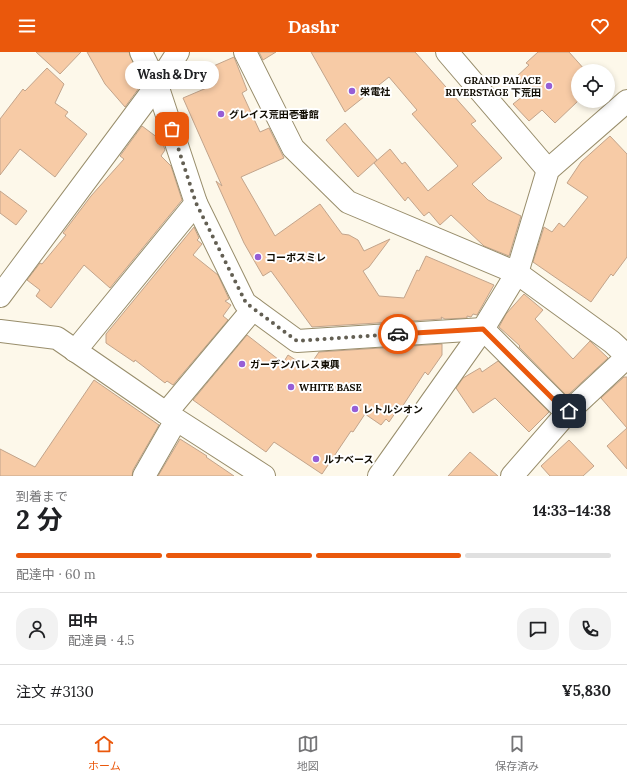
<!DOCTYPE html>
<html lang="ja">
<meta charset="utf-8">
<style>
body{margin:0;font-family:Lora,"Noto Sans JP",serif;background:#f2f2f2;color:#202124;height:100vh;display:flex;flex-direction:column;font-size:15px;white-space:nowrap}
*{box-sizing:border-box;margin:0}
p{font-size:13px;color:#757577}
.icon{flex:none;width:22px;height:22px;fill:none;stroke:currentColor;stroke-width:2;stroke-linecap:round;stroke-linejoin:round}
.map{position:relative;height:424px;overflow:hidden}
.drawer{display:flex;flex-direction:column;background:#fff;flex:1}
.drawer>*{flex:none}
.controls{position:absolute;left:571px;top:12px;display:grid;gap:8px}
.controls a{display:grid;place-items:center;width:44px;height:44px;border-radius:50%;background:#fff;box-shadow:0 2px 6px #0003;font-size:20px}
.pin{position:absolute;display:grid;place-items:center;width:34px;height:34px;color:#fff;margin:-17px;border-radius:8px;box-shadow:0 2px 6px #0006}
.courier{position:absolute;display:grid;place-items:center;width:40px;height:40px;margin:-20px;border:3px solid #ea580c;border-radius:50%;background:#fff;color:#222;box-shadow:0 1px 5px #0007}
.bubble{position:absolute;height:28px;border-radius:14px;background:#fff;box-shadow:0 2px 6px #0003;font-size:13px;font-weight:700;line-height:28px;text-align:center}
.head em{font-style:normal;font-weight:700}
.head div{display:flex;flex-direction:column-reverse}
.head{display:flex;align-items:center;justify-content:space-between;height:68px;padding:0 16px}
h1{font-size:26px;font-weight:700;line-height:30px}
.bar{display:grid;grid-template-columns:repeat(4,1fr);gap:6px 4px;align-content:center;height:48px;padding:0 16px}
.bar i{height:5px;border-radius:3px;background:#e0e0e0}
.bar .active{background:#ea580c}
.bar p{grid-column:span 4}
.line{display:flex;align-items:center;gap:10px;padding:0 16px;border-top:1px solid #e0e0e0}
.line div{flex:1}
.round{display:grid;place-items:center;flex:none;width:42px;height:42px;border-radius:16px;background:#f2f2f2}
header{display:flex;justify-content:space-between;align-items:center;height:52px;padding:0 16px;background:#ea580c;color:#fff;font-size:18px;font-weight:700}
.tab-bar{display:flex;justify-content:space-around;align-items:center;height:56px;border-top:1px solid #e0e0e0;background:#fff;font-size:11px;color:#757577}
.tab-bar a{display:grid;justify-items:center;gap:2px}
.tab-bar .active{color:#ea580c}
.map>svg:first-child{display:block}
.building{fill:#f7cba6;stroke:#c2a48b}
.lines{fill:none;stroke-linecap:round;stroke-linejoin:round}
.minor-casing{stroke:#988d6b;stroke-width:24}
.minor{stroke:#fff;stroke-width:22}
.done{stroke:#635f53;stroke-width:4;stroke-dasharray:0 7.2}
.route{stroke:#ea580c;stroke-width:5}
.poi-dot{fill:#965ed6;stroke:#fff;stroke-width:1.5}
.labels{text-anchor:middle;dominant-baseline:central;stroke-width:4;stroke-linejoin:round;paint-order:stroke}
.poi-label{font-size:10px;font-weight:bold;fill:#100c02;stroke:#fff;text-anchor:start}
</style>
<header><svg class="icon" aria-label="menu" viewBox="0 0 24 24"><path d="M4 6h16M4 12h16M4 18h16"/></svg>Dashr<svg class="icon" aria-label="heart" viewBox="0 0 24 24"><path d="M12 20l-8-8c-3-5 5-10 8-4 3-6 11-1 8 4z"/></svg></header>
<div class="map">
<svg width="627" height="424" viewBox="0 0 627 424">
<rect width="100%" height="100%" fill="#fdf8ea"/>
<g class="building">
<path d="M36,0H81L60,22Z"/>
<path d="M87,0H129L142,32L125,55L105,32Z"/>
<path d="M259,0H276L263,8Z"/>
<path d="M311,0H415L476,69L471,72L502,106L472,132L488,148L521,164L509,204L484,194L451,163L440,173L429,160L424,164L408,145L405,149L374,111L390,97L402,112L405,110L428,139L458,114L412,62L417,58L389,25L345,60Z"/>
<path d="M538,0H569L585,18L578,19V49L555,71L542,58L529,69L513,52L527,41L514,27L529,13L526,11Z"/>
<path d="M234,5L247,38L242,41L260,80L269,76L284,106L241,125L275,184L320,152L342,182L349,183L358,188L364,199L390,187L369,215L363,219L379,244L404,246L417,218L419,219L426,204L494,233L477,263L473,262L471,265L467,264V266L445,267L441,265L442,267L312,275L271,219L263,224L244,191L216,129L222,134L183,46L216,32L209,16Z"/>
<path d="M47,16L64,32L55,51L68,60L65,64L87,82L55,125L20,97L0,123V67L23,37L25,39Z"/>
<path d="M345,71L377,108L358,125L326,88Z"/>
<path d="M142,74L162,89L165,98L161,104L171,114L182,148L110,236L84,213L51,256L36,244L40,238L27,228L40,211L42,212L66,183L63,181L91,144L124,107L120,104Z"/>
<path d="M610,84L627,102V205L613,224L611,222L591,250L533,210L544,175L552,180L559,171L564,175L588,145L567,131L581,110Z"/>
<path d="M0,139L27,159L16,173L0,161Z"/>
<path d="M194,175L199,186L197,188L202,192L193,203L218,223L229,247L225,249L231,253L223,264L228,268L173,333L167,329L165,331L135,308L134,310L106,291V282Z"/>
<path d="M524,242L543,258L535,267L573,307L590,289L608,306L569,342L566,343L519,295L520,294L499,275L506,262Z"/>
<path d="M247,283L283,311L288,303L308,316L319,300L442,292V303L428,323L425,320L402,355L400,354L389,370L386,367L381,373L365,362L353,380L351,379L322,422L274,390L266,400L193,348Z"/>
<path d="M498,309L549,360L529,380L495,346L473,361L456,336L463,326L480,316L482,320Z"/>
<path d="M624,325H627V417L607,394L627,376L601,346Z"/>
<path d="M94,328L159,373L133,418L132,424H0V397L35,415Z"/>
<path d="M180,387L207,404L206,405L234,424H158Z"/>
<path d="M569,388L594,414L583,424H550L541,414Z"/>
<path d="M470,400L498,424H448Z"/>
</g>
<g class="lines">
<g class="minor-casing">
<g id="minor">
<path d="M141,0L157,33L196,151L245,251L297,289L483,277L567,361"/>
<path d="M245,0L293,96L348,150L517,221L612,290L627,304"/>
<path d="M447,0L548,118"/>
<path d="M0,244L157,33L178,0"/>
<path d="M0,279L57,286L166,361L264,424"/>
<path d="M75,299L196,151"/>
<path d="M166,361L253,257"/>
<path d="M144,424L176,368"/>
<path d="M379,424L483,277L517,221L548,118L627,49"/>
<path d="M512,424L567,361L627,305"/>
</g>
</g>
<use href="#minor" class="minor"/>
</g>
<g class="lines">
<path class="done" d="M172,77L196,151L246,251L297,289L398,282"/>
<path class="route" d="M398,282L483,277L567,361L569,359"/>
</g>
<g class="poi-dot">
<circle cx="549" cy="34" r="4"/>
<circle cx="352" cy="39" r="4"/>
<circle cx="221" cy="62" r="4"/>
<circle cx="258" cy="205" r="4"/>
<circle cx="242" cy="312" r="4"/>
<circle cx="291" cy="335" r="4"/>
<circle cx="355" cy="357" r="4"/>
<circle cx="316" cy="407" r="4"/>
</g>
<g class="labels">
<g class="poi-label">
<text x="541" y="28" text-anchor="end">GRAND PALACE<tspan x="541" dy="12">RIVERSTAGE 下荒田</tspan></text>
<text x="360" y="39">栄電社</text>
<text x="229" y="62">グレイス荒田壱番館</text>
<text x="266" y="205">コーポスミレ</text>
<text x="250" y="312">ガーデンパレス東興</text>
<text x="299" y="335">WHITE BASE</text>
<text x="363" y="357">レトルシオン</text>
<text x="324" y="407">ルナベース</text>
</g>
</g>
</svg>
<div class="controls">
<a><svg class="icon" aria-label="locate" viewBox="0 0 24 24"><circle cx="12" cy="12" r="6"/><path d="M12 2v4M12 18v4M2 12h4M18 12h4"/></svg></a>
</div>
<div class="pin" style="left:172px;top:77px;background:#ea580c"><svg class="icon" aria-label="bag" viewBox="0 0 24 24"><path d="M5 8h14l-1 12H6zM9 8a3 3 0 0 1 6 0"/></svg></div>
<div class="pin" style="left:569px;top:359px;background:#1f2937"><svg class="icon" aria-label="home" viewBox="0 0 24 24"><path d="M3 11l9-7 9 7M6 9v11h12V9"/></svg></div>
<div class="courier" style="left:398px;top:282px"><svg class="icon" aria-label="car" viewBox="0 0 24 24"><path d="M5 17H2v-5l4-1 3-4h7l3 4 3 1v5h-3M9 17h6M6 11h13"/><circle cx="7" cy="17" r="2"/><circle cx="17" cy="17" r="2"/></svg></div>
<div class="bubble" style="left:125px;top:9px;width:94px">Wash＆Dry</div>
</div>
<section class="drawer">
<div class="head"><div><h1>2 分</h1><p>到着まで</p></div><em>14:33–14:38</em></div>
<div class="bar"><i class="active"></i><i class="active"></i><i class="active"></i><i></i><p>配達中 · 60 m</p></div>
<div class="line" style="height:72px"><a class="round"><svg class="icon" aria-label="person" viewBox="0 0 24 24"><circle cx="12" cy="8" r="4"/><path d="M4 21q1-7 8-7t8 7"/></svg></a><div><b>田中</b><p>配達員 · 4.5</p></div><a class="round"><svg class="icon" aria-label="chat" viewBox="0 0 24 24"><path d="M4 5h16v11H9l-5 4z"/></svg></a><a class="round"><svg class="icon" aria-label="phone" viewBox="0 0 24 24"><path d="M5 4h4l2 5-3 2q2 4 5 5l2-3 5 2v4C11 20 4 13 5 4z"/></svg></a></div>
<div class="line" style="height:52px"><div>注文 #3130</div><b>¥5,830</b></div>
</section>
<nav class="tab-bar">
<a class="active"><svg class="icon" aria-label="home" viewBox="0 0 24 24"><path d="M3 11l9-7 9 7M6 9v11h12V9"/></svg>ホーム</a>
<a><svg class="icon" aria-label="map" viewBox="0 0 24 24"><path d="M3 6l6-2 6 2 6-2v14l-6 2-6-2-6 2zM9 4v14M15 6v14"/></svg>地図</a>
<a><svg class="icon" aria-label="saved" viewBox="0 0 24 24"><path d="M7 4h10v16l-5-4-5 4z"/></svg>保存済み</a>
</nav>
